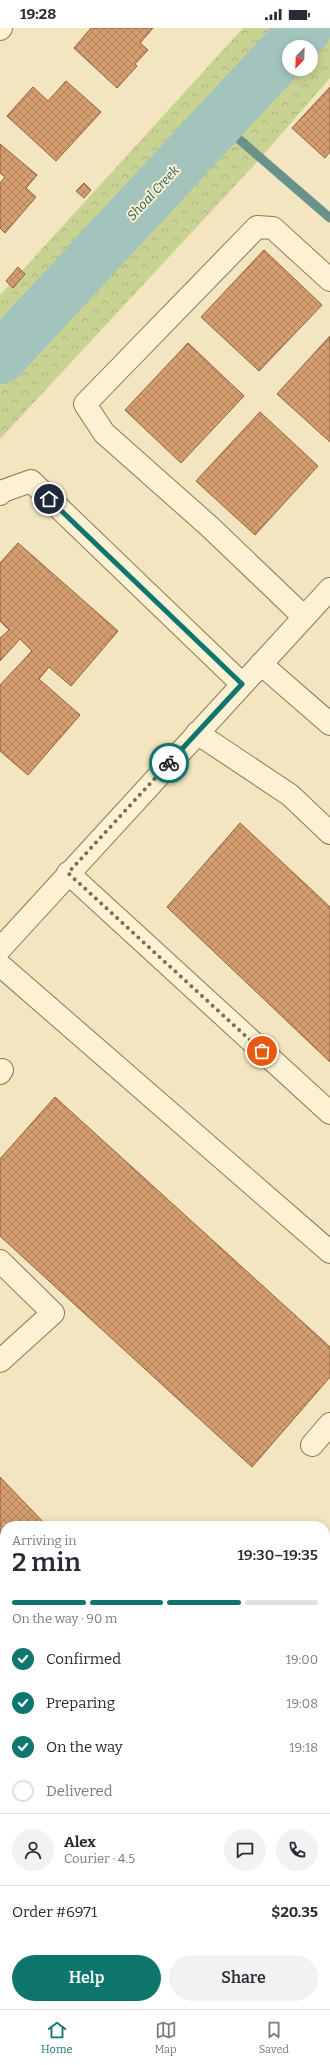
<!DOCTYPE html>
<meta charset="utf-8">
<style>
body{margin:0;font-family:Bitter,serif;background:#f2f2f3;color:#2b2b33;height:100vh;display:flex;flex-direction:column;font-size:15px;white-space:nowrap}
*{box-sizing:border-box;margin:0}
p{font-size:13px;color:#7c7c81}
.icon{flex:none;width:22px;height:22px;fill:none;stroke:currentColor;stroke-width:2;stroke-linecap:round;stroke-linejoin:round}
.map{position:relative;flex:1;overflow:hidden}
.panel{position:absolute;left:0px;top:1493px;width:330px;height:488px;display:flex;flex-direction:column;background:#fff;border-radius:16px 16px 0 0;box-shadow:0 2px 10px #0003}
.panel>*{flex:none}
.needle{width:26px;rotate:203deg}
.buttons{position:absolute;left:282px;top:12px;display:grid;gap:8px}
.buttons a{display:grid;place-items:center;width:36px;height:36px;border-radius:50%;background:#fff;box-shadow:0 2px 10px #0003;font-size:20px}
.pin{position:absolute;display:grid;place-items:center;width:34px;height:34px;color:#fff;margin:-17px;border:2px solid #fff;border-radius:50%;box-shadow:0 1px 4px #0007}
.courier{position:absolute;display:grid;place-items:center;width:40px;height:40px;margin:-20px;border:3px solid #0f766e;border-radius:50%;background:#fff;color:#222;box-shadow:0 1px 5px #0007}
.headline em{font-style:normal;font-weight:600}
.headline div{display:flex;flex-direction:column-reverse}
.headline{display:flex;align-items:center;justify-content:space-between;height:68px;padding:0 12px}
h1{font-size:26px;font-weight:600;line-height:30px}
.bar{display:grid;grid-template-columns:repeat(4,1fr);gap:6px 4px;align-content:center;height:48px;padding:0 12px}
.bar i{height:5px;border-radius:3px;background:#e1e1e2}
.bar .current{background:#0f766e}
.bar p{grid-column:span 4}
.line{display:flex;align-items:center;gap:10px;padding:0 12px;border-top:1px solid #e1e1e2}
.line div{flex:1}
.round{display:grid;place-items:center;flex:none;width:42px;height:42px;border-radius:21px;background:#f2f2f3}
ol{padding:0 12px;list-style:none}
li{display:flex;align-items:center;gap:12px;height:44px}
li p{margin-inline-start:auto}
li .icon{padding:4px;border-radius:50%;background:#0f766e;color:#fff;stroke-width:4}
li:last-child{color:#7c7c81}
li i{width:22px;height:22px;border:2px solid #e1e1e2;border-radius:50%}
.action{display:flex;gap:8px;margin-top:auto;padding:8px 12px}
.action a{flex:1;height:46px;border-radius:24px;background:#0f766e;color:#fff;font-size:16px;font-weight:600;line-height:46px;text-align:center}
.action a+a{background:#f2f2f3;color:#2b2b33}
.status{display:flex;justify-content:space-between;align-items:center;height:28px;padding:0 20px;background:#fff;direction:ltr}
.status svg{height:11px;fill:currentColor}
.tab-bar{display:flex;justify-content:space-around;align-items:center;height:56px;border-top:1px solid #e1e1e2;background:#fff;font-size:11px;color:#7c7c81}
.tab-bar a{display:grid;justify-items:center;gap:2px}
.tab-bar .current{color:#0f766e}
.map>svg:first-child{display:block}
.forest{fill:url(#forest-crowns);fill-rule:evenodd}
.lines{fill:none;stroke-linecap:round;stroke-linejoin:round}
.stream{stroke:#69938a;stroke-width:9}
.river{stroke:#a3c4bc;stroke-width:52}
.building{fill:url(#building-cross-hatch);stroke:#905e38}
.minor-casing{stroke:#8e7555;stroke-width:24}
.minor{stroke:#fcf2d3;stroke-width:22}
.rail{stroke:#3c2c1b;stroke-width:3;stroke-dasharray:7 7;stroke-linecap:butt}
.done{stroke:#7c6d54;stroke-width:4;stroke-dasharray:0 7.2}
.route{stroke:#0f766e;stroke-width:5}
.labels{text-anchor:middle;dominant-baseline:central;stroke-width:4;stroke-linejoin:round;paint-order:stroke}
.water-label{font-size:13px;font-style:italic;fill:#295d5c;stroke:#f9efd0}
</style>
<div class="status"><b>19:28</b><svg viewBox="0 0 49 12"><path d="M0 12V9h3v3zM5 12V6h3v6zM10 12V3h3v9zM15 12V0h3v12zM26 1h20v11H26zM47 4h2v5h-2z"/></svg></div>
<div class="map">
<svg width="330" height="1981" viewBox="0 0 330 1981">
<defs>
<pattern id="forest-crowns" width="20" height="18" patternUnits="userSpaceOnUse"><rect width="20" height="18" fill="#c8d292"/><path d="M2 6a3 3 0 1 1 6 0M12 15a3 3 0 1 1 6 0" fill="none" stroke="#adb47d"/></pattern>
<pattern id="building-cross-hatch" width="8" height="8" patternUnits="userSpaceOnUse"><rect width="8" height="8" fill="#d59e71"/><path d="M0 0l8 8M0 8l8-8" fill="none" stroke="#ae815c"/></pattern>
</defs>
<rect width="100%" height="100%" fill="#f3e5bf"/>
<path class="forest" d="M243,0H330V50L257,134L0,411V267ZM289,19H311V41H289Z"/>
<g class="lines">
<g class="stream">
<path d="M219,94L330,190"/>
<path d="M325,1625L330,1620"/>
</g>
<path class="river" d="M0,330L306,0"/>
</g>
<g class="building">
<path d="M91,0H153L140,15L148,22L135,36L137,38L117,60L74,20Z"/>
<path d="M66,53L101,84L56,133L7,88L33,59L48,73Z"/>
<path d="M330,59V124L325,130L292,100Z"/>
<path d="M0,116L37,147L26,160L36,169L5,205L0,200V155L5,149L0,145Z"/>
<path d="M84,155L91,162L84,170L76,163Z"/>
<path d="M264,222L322,277L259,343L201,289Z"/>
<path d="M18,239L25,246L13,260L6,253Z"/>
<path d="M330,308V414L277,366Z"/>
<path d="M188,315L244,368L181,435L125,382Z"/>
<path d="M260,384L318,438L255,507L196,453Z"/>
<path d="M18,515L118,603L71,658L49,639L39,651L80,687L28,747L0,723V657L32,623L20,611L0,633V610L9,602L0,593V535Z"/>
<path d="M240,795L330,879V1034L167,879Z"/>
<path d="M55,1069L330,1319V1349L252,1439L0,1208V1131Z"/>
<path d="M0,1449L47,1498H5V1605L0,1611Z"/>
</g>
<g class="lines">
<g class="minor-casing">
<g id="minor">
<path d="M0,1L1,0"/>
<path d="M0,466L3,463L31,453L242,656"/>
<path d="M304,589L210,499L104,405L85,376L257,199L273,200L330,252"/>
<path d="M261,636L330,696"/>
<path d="M197,705L290,767L330,805"/>
<path d="M68,845L330,1085"/>
<path d="M0,921L330,561"/>
<path d="M0,937L330,1224"/>
<path d="M0,1045L2,1042"/>
<path d="M0,1233L53,1285L0,1333"/>
<path d="M312,1417L330,1396"/>
</g>
</g>
<use href="#minor" class="minor"/>
<g class="rail">
<path d="M325,1559L330,1554"/>
<path d="M0,1739L5,1735"/>
<path d="M0,1907L5,1902"/>
</g>
</g>
<g class="lines">
<path class="done" d="M169,735L68,845L262,1023"/>
<path class="route" d="M49,471L242,656L169,735"/>
</g>
<g class="labels">
<g class="water-label">
<text transform="translate(153 165) rotate(-47)">Shoal Creek</text>
</g>
</g>
</svg>
<div class="buttons">
<a><svg class="needle" viewBox="-14 -14 28 28"><path d="M0-13l5 13h-10z" fill="#e53935"/><path d="M0 13l5-13h-10z" fill="#7c7c81"/></svg></a>
</div>
<div class="pin" style="left:262px;top:1023px;background:#ea580c"><svg class="icon" aria-label="bag" viewBox="0 0 24 24"><path d="M5 8h14l-1 12H6zM9 8a3 3 0 0 1 6 0"/></svg></div>
<div class="pin" style="left:49px;top:471px;background:#1f2937"><svg class="icon" aria-label="home" viewBox="0 0 24 24"><path d="M3 11l9-7 9 7M6 9v11h12V9"/></svg></div>
<div class="courier" style="left:169px;top:735px"><svg class="icon" aria-label="bike" viewBox="0 0 24 24"><circle cx="6" cy="16" r="4"/><circle cx="18" cy="16" r="4"/><path d="M6 16l4-8h5l3 8M10 8l3 8H6M13 5h3"/></svg></div>
<section class="panel">
<div class="headline"><div><h1>2 min</h1><p>Arriving in</p></div><em>19:30–19:35</em></div>
<div class="bar"><i class="current"></i><i class="current"></i><i class="current"></i><i></i><p>On the way · 90 m</p></div>
<ol>
<li><svg class="icon" aria-label="check" viewBox="0 0 24 24"><path d="M5 12l5 5 9-10"/></svg>Confirmed<p>19:00</p></li>
<li><svg class="icon" aria-label="check" viewBox="0 0 24 24"><path d="M5 12l5 5 9-10"/></svg>Preparing<p>19:08</p></li>
<li><svg class="icon" aria-label="check" viewBox="0 0 24 24"><path d="M5 12l5 5 9-10"/></svg>On the way<p>19:18</p></li>
<li><i></i>Delivered</li>
</ol>
<div class="line" style="height:72px"><a class="round"><svg class="icon" aria-label="person" viewBox="0 0 24 24"><circle cx="12" cy="8" r="4"/><path d="M4 21q1-7 8-7t8 7"/></svg></a><div><b>Alex</b><p>Courier · 4.5</p></div><a class="round"><svg class="icon" aria-label="chat" viewBox="0 0 24 24"><path d="M4 5h16v11H9l-5 4z"/></svg></a><a class="round"><svg class="icon" aria-label="phone" viewBox="0 0 24 24"><path d="M5 4h4l2 5-3 2q2 4 5 5l2-3 5 2v4C11 20 4 13 5 4z"/></svg></a></div>
<div class="line" style="height:52px"><div>Order #6971</div><b>$20.35</b></div>
<div class="action"><a>Help</a><a>Share</a></div>
</section>
</div>
<nav class="tab-bar">
<a class="current"><svg class="icon" aria-label="home" viewBox="0 0 24 24"><path d="M3 11l9-7 9 7M6 9v11h12V9"/></svg>Home</a>
<a><svg class="icon" aria-label="map" viewBox="0 0 24 24"><path d="M3 6l6-2 6 2 6-2v14l-6 2-6-2-6 2zM9 4v14M15 6v14"/></svg>Map</a>
<a><svg class="icon" aria-label="saved" viewBox="0 0 24 24"><path d="M7 4h10v16l-5-4-5 4z"/></svg>Saved</a>
</nav>
